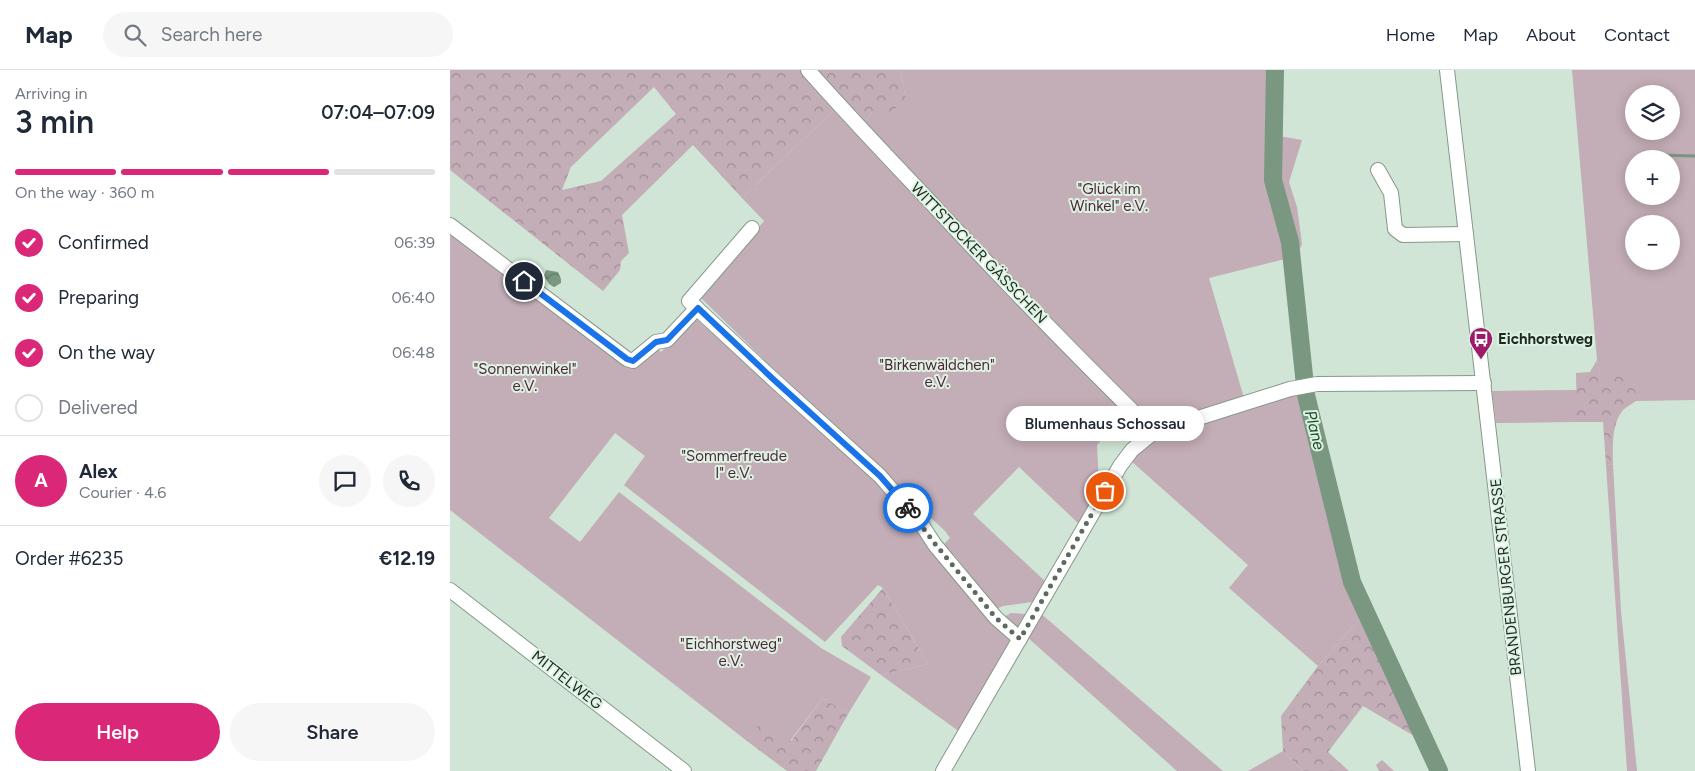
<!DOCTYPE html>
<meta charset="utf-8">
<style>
body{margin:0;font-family:Figtree,sans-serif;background:#f6f6f7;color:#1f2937;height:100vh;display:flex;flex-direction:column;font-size:19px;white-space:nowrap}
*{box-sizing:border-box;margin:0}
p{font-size:16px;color:#747a83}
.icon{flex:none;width:28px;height:28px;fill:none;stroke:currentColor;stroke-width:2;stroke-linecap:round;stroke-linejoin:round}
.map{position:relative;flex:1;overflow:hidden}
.panel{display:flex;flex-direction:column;background:#fff;width:450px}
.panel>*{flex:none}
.fabs{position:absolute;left:1175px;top:15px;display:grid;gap:10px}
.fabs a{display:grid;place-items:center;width:55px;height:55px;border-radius:50%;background:#fff;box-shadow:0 2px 12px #0003;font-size:25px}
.pin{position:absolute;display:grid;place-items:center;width:42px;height:42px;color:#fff;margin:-21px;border:2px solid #fff;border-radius:50%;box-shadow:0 1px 5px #0007}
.courier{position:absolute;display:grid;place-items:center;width:50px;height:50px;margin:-25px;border:4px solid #1a73e8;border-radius:50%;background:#fff;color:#222;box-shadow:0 1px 6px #0007}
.bubble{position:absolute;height:35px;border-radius:18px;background:#fff;box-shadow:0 2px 12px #0003;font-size:16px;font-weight:600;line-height:35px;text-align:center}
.headline em{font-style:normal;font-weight:600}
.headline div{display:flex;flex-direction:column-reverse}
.headline{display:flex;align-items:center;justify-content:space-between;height:85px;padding:0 15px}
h1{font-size:32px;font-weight:600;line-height:38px}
.bar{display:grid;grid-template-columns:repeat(4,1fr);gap:8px 5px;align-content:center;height:60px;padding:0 15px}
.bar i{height:6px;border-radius:4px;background:#e0e1e3}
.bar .selected{background:#db2777}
.bar p{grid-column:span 4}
.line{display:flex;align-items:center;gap:12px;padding:0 15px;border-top:1px solid #e0e1e3}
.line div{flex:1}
.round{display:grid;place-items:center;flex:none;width:52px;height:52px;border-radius:26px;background:#f6f6f7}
ol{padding:0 15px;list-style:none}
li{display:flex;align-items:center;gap:15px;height:55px}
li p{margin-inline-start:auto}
li .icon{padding:5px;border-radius:50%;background:#db2777;color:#fff;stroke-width:4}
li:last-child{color:#747a83}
li i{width:28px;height:28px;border:2px solid #e0e1e3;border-radius:50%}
.primary-button{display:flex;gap:10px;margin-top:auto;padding:10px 15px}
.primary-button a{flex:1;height:58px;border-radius:30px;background:#db2777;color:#fff;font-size:20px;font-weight:600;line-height:58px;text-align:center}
.primary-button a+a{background:#f6f6f7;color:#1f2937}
header{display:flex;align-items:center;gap:30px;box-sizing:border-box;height:70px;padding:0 25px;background:#fff;border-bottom:1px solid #e0e1e3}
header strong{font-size:24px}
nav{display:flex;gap:28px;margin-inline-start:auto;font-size:18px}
.search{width:350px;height:45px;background:#f6f6f7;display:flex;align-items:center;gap:12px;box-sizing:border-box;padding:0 18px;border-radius:28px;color:#747a83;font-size:19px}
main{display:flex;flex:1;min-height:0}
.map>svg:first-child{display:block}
.green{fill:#c3adb7;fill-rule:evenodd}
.forest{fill:url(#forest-crowns);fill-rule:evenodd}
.water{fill:url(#water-waves)}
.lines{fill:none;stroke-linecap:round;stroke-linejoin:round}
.stream{stroke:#7a9781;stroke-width:3}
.river{stroke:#7a9781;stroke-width:18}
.minor-casing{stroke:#86998a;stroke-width:16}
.minor{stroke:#fff;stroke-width:14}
.done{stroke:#5d6a60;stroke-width:5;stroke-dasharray:0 9}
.route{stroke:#1a73e8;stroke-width:6}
.labels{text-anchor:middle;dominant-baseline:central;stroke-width:4;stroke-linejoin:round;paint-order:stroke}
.park-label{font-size:15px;fill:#52243c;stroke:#ddf3e2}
.street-label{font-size:15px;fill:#1f2721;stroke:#ddf3e2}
.poi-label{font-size:15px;font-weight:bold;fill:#1f2721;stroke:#ddf3e2;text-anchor:start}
.water-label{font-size:16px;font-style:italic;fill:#174929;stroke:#ddf3e2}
</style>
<header>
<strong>Map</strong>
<div class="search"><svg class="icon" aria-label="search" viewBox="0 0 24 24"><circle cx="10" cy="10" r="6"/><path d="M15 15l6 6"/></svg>Search here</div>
<nav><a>Home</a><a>Map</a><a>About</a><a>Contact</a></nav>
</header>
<main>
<section class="panel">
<div class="headline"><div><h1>3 min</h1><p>Arriving in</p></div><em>07:04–07:09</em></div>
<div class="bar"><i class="selected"></i><i class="selected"></i><i class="selected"></i><i></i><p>On the way · 360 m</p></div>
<ol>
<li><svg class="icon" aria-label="check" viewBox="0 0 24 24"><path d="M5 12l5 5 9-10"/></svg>Confirmed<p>06:39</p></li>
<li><svg class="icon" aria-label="check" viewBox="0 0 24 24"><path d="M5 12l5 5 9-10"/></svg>Preparing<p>06:40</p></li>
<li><svg class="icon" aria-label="check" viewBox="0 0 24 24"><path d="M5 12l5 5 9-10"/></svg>On the way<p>06:48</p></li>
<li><i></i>Delivered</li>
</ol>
<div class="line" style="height:90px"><b class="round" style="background:#db2777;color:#fff">A</b><div><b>Alex</b><p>Courier · 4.6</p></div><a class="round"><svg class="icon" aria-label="chat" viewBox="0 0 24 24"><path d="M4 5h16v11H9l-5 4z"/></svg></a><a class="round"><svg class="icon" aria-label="phone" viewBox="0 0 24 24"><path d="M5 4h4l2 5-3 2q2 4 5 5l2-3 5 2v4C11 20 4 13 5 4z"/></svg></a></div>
<div class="line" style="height:65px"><div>Order #6235</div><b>€12.19</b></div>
<div class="primary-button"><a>Help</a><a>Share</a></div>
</section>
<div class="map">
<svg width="1245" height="701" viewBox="0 0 1245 701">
<defs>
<pattern id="forest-crowns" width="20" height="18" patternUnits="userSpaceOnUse" patternTransform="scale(1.25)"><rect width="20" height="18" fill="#c3adb7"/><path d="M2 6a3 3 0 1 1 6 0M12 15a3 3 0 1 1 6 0" fill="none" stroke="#9e8d94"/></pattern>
<pattern id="water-waves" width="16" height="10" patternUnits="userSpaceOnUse" patternTransform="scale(1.25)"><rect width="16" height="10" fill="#7a9781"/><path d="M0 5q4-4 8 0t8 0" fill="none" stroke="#637b69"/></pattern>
</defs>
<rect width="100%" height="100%" fill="#d0e5d5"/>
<g class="green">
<path d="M450,0H828L829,66L852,70L839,112L847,137L852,174L847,186L759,208L794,328L705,357L413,57L423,40L456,28Z"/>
<path d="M1122,0H1245V330L1186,331V322L1150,306L1147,290ZM1184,24H1221V61H1184ZM1184,89H1221V126H1184ZM1184,154H1221V191H1184Z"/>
<path d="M385,39L676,341L647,375L649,417L629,454L569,397L523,444L597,513L589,527L582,532L553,536L546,539L506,487L493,475L500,468L495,461L377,351L250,227L314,151L292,128Z"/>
<path d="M0,158L183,299L205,277L211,282L245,248L420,401L561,570L514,658L507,660L431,605L478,594L433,518L428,515L375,572L174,415L195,386L165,363L99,448L130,472L169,422L371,578L421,607L398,644L373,628L340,671L311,652L297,671L0,440Z"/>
<path d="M859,320L902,512L917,541L868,596L779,518L798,495L680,390L703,369L853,321Z"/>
<path d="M1127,320V352L1046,353L1042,321Z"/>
<path d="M1163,394L1171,541L1187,701H1177L1156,395Z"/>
<path d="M589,542L773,701H727L576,566Z"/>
<path d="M561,543L576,544L570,557L565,558L554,547Z"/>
<path d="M833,681L853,701H798Z"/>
</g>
<g class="forest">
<path d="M0,0H352L385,39L292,128L243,75L172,145L179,183L171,191L170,200L153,221L0,100ZM204,17L226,44L151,111L112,120L121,97Z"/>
<path d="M363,0H450L456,28L435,48L423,40L413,57Z"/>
<path d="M1147,290L1150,306L1174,307L1186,322V331C1182,334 1176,337 1173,340C1161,355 1163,377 1163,394L1156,395L1153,352H1127L1126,303L1140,302Z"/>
<path d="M433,518L478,594L431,605L392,576L391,567Z"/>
<path d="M917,541L983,677L913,636L878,682L899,701H853L833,681L831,646L868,596Z"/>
<path d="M373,628L398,644L366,701H337L297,671L311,651L341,671Z"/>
<path d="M932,690L944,701H929L926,695Z"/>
</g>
<path class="water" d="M96,200L108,202L111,209V213L104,217L99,214L94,206Z"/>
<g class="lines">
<path class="stream" d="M1204,85L1245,86"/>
<path class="river" d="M825,0L823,110L840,172L856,325L902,512L989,701"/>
<g class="minor-casing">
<g id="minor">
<path d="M358,0C395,42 433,82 471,122C547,204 624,284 704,362"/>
<path d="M997,0L1078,701"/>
<path d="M928,100L941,123L945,159L953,165L1016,164"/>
<path d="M0,155L177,289L183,291L206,272L217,270L247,238"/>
<path d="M302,158L239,231L323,309L430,406L470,452L485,475L546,548L570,569"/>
<path d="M0,520L234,701"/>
<path d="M493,701L670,396L682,380L704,362L840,319L867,314L1034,313"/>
</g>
</g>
<use href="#minor" class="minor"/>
</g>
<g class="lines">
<path class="done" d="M458,438L486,475L546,548L570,569L655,421"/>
<path class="route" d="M74,211L177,289L183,291L206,272L217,270L248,238L323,309L430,406L458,438"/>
</g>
<defs>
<g id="bus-pin" transform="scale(1.25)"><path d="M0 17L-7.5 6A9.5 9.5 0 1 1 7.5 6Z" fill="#9e1b6c" stroke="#ddf3e2"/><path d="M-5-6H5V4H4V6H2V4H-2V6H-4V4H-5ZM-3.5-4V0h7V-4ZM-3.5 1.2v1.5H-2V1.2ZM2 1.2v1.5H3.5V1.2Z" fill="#fff"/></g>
</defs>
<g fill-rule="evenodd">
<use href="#bus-pin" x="1031" y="269"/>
</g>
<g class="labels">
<g class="park-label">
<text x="659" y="119">"Glück im<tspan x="659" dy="17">Winkel" e.V.</tspan></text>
<text x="487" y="295">"Birkenwäldchen"<tspan x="487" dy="17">e.V.</tspan></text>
<text x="75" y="299">"Sonnenwinkel"<tspan x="75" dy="17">e.V.</tspan></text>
<text x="284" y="386">"Sommerfreude<tspan x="284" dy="17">I" e.V.</tspan></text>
<text x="281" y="574">"Eichhorstweg"<tspan x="281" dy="17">e.V.</tspan></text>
</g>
<g class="street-label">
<text transform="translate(529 183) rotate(46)">WITTSTOCKER GÄSSCHEN</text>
<text transform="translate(1056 507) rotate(-96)">BRANDENBURGER STRASSE</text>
<text transform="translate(117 610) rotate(38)">MITTELWEG</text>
</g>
<g class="poi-label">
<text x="1048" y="269">Eichhorstweg</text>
</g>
<g class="water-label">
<text transform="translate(865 360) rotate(76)">Plane</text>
</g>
</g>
</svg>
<div class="fabs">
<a><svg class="icon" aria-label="layers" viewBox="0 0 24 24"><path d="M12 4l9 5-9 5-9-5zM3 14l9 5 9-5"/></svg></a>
<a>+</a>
<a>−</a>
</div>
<div class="pin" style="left:655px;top:421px;background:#ea580c"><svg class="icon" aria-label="bag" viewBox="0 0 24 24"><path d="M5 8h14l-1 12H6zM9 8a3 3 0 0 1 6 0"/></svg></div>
<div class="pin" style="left:74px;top:211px;background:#1f2937"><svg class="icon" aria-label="home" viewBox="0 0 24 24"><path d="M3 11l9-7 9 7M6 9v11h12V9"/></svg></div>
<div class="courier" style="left:458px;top:438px"><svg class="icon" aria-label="bike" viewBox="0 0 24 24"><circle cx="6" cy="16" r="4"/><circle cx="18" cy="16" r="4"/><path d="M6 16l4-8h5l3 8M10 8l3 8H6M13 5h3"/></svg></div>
<div class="bubble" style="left:556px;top:336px;width:198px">Blumenhaus Schossau</div>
</div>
</main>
